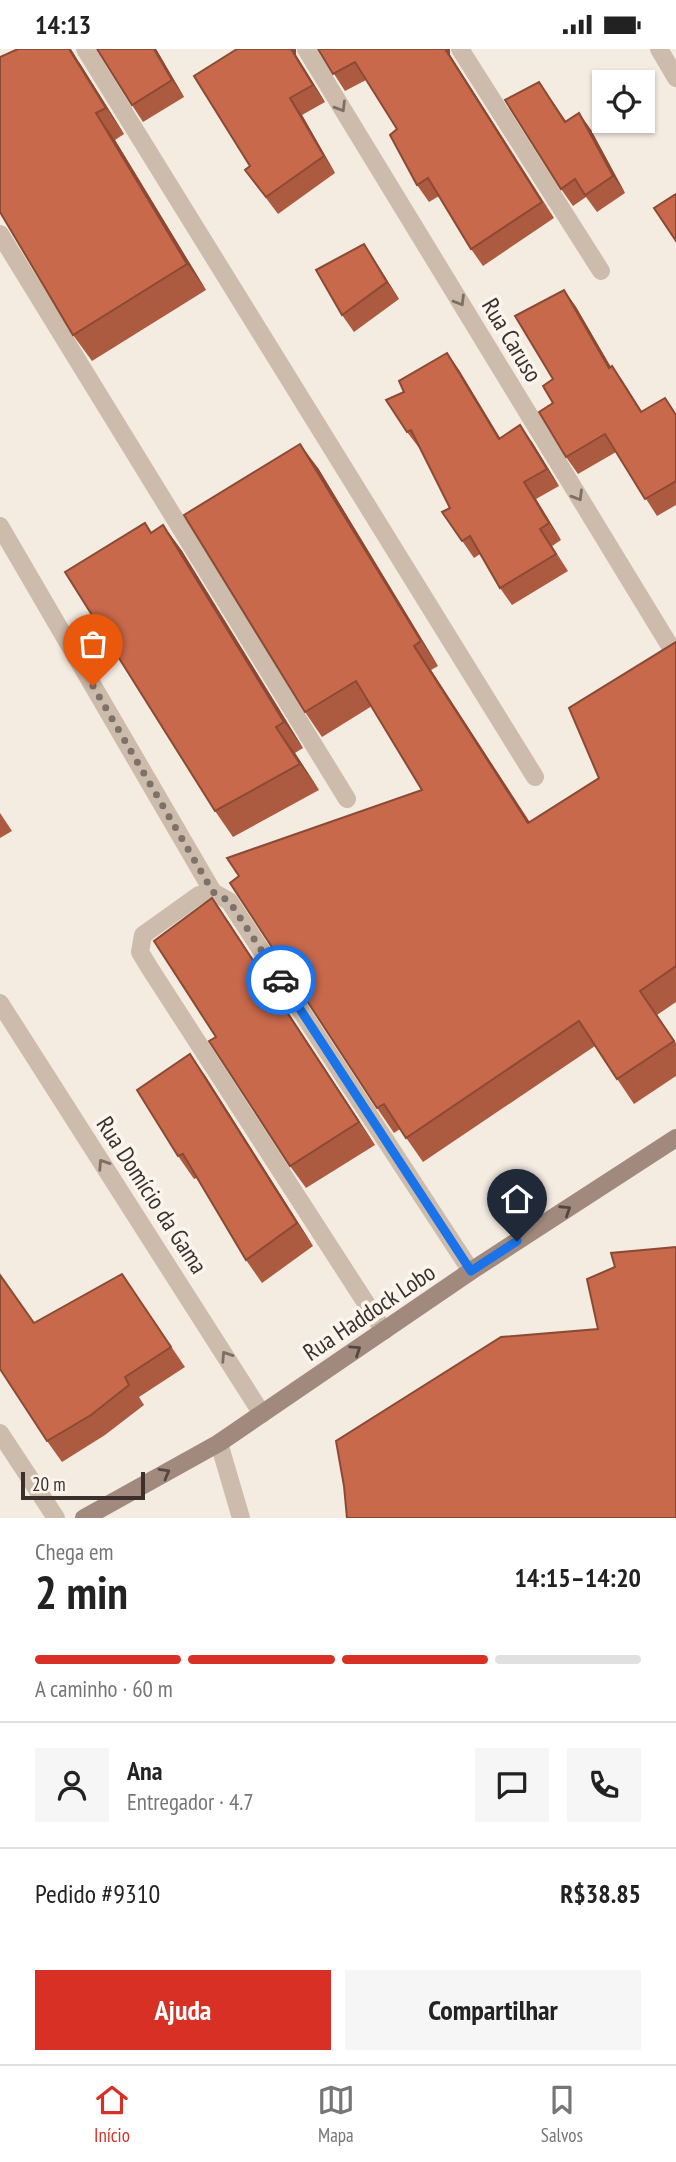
<!DOCTYPE html>
<html lang="pt">
<meta charset="utf-8">
<style>
body{margin:0;font-family:"PT Sans Narrow",sans-serif;background:#f6f6f6;color:#222;height:100vh;display:flex;flex-direction:column;font-size:26px;white-space:nowrap}
*{box-sizing:border-box;margin:0}
p{font-size:23px;color:#767676}
.icon{flex:none;width:38px;height:38px;fill:none;stroke:currentColor;stroke-width:2;stroke-linecap:round;stroke-linejoin:round}
.map{position:relative;height:1469px;overflow:hidden}
.side{display:flex;flex-direction:column;background:#fff;flex:1}
.side>*{flex:none}
.buttons{position:absolute;left:592px;top:21px;display:grid;gap:14px}
.buttons a{display:grid;place-items:center;width:63px;height:63px;border-radius:0px;background:#fff;box-shadow:0 2px 5px #0004;font-size:35px}
.scale{position:absolute;left:21px;bottom:18px;width:124px;box-sizing:border-box;padding-left:7px;border:4px solid #3b302b;border-top:0;font-size:19px;line-height:24px;white-space:nowrap;color:#3b302b;-webkit-text-stroke:5px #fbf5ee;paint-order:stroke}
.pin{position:absolute;display:grid;place-items:center;width:60px;height:60px;color:#fff;margin:-72px -30px;border-radius:50% 50% 50% 0;rotate:-45deg;box-shadow:0 0 7px #0007}
.pin .icon{rotate:45deg}
.courier{position:absolute;display:grid;place-items:center;width:70px;height:70px;margin:-35px;border:5px solid #1a73e8;border-radius:50%;background:#fff;color:#222;box-shadow:0 2px 9px #0007}
.overview em{font-style:normal;font-weight:800}
.overview div{display:flex;flex-direction:column-reverse}
.overview{display:flex;align-items:center;justify-content:space-between;height:119px;padding:0 35px}
h1{font-size:46px;font-weight:800;line-height:52px}
.bar{display:grid;grid-template-columns:repeat(4,1fr);gap:10px 7px;align-content:center;height:84px;padding:0 35px}
.bar i{height:9px;border-radius:5px;background:#e0e0e0}
.bar .active{background:#d93025}
.bar p{grid-column:span 4}
.line{display:flex;align-items:center;gap:18px;padding:0 35px;border-top:2px solid #e0e0e0}
.line div{flex:1}
.round{display:grid;place-items:center;flex:none;width:74px;height:74px;border-radius:0px;background:#f6f6f6}
.button{display:flex;gap:14px;margin-top:auto;padding:14px 35px}
.button a{flex:1;height:80px;border-radius:0px;background:#d93025;color:#fff;font-size:28px;font-weight:800;line-height:80px;text-align:center}
.button a+a{background:#f6f6f6;color:#222}
.status{display:flex;justify-content:space-between;align-items:center;height:49px;padding:0 35px;background:#fff;direction:ltr}
.status svg{height:19px;fill:currentColor}
.tab-bar{display:flex;justify-content:space-around;align-items:center;height:98px;border-top:2px solid #e0e0e0;background:#fff;font-size:19px;color:#767676}
.tab-bar a{display:grid;justify-items:center;gap:4px}
.tab-bar .active{color:#d93025}
.map>svg:first-child{display:block}
.lines{fill:none;stroke-linecap:round;stroke-linejoin:round}
.service{stroke:#cdbbac;stroke-width:18}
.minor{stroke:#cdbbac;stroke-width:18}
.secondary{stroke:#a18a7d;stroke-width:18}
.wall{fill:#ac5a40}
.shaded-wall{fill:#8c4a34}
.building{fill:#c8694b;stroke:#8c4a34;stroke-width:2}
.oneway{stroke:#7d6f65}
.oneway2{stroke:#544640}
.done{stroke:#7c716b;stroke-width:7;stroke-dasharray:0 12.6}
.route{stroke:#1a73e8;stroke-width:9}
.labels{text-anchor:middle;dominant-baseline:central;stroke-width:7;stroke-linejoin:round;paint-order:stroke}
.street-label{font-size:24px;fill:#3b302b;stroke:#fbf5ee}
</style>
<div class="status"><b>14:13</b><svg viewBox="0 0 49 12"><path d="M0 12V9h3v3zM5 12V6h3v6zM10 12V3h3v9zM15 12V0h3v12zM26 1h20v11H26zM47 4h2v5h-2z"/></svg></div>
<div class="map">
<svg width="676" height="1469" viewBox="0 0 676 1469">
<rect width="100%" height="100%" fill="#f4ebe1"/>
<g class="lines">
<g class="service">
<path d="M85,0L535,728"/>
<path d="M0,185L347,750"/>
</g>
<g class="minor">
<path d="M306,0L676,607"/>
<path d="M460,0L601,222"/>
<path d="M659,0L676,29"/>
<path d="M0,477L213,843"/>
<path d="M0,954L262,1365"/>
<path d="M384,1282L149,918L140,903L143,886L199,846L213,843L229,852L471,1222"/>
<path d="M0,1384L56,1469"/>
<path d="M219,1394L241,1469"/>
</g>
<path class="secondary" d="M84,1469L219,1394L471,1222L676,1089"/>
</g>
<g class="wall">
<path d="M97,0H156L184,48L143,73L132,56Z"/>
<path d="M237,0H296V6L325,53L302,66L335,124L278,165L245,121L250,117Z"/>
<path d="M318,0L450,6L554,169L483,217L471,200L439,147L429,153L417,136L397,80L366,31L345,42Z"/>
<path d="M79,13L124,85L115,91L206,241L92,312L73,286Z"/>
<path d="M539,33L566,72L579,64L591,81L625,144L597,163L586,148L573,157L561,140Z"/>
<path d="M375,212L399,250L354,283L342,266Z"/>
<path d="M564,241L576,258L611,318L612,317L642,363L665,349L676,365V456L657,467L616,403L578,425L566,408L553,354V330Z"/>
<path d="M447,304L459,321L500,390L532,393L559,437L536,450L561,491L552,497L568,522L512,556L500,539L480,505L474,509L442,463L450,459L420,400L407,383L404,343Z"/>
<path d="M318,419L438,617L431,621L529,773L599,729L676,593V953L657,966L676,994V1027L634,1055L595,997L423,1113L400,1080L394,1084L377,1059L422,741L372,657L322,688L305,663Z"/>
<path d="M163,476L182,502L303,699L295,704L319,741L233,788L215,762L151,483Z"/>
<path d="M0,764L12,782L0,789Z"/>
<path d="M228,872L375,1096L306,1139L290,1117L216,988Z"/>
<path d="M190,1005L206,1028L313,1197L262,1234L246,1211L197,1129L194,1130L178,1107Z"/>
<path d="M122,1225L185,1318L139,1348L144,1356L105,1386L62,1413L47,1392L34,1274Z"/>
</g>
<g class="shaded-wall">
<path d="M69,0H71L79,13L124,85L106,59Z"/>
<path d="M154,0H156L184,48L172,31Z"/>
<path d="M291,0H296V6L325,53L313,36Z"/>
<path d="M445,0H450V6L554,169Z"/>
<path d="M290,49L302,66L335,124L324,107Z"/>
<path d="M96,64L115,91L206,241L187,215Z"/>
<path d="M579,64L591,81L625,144L613,127Z"/>
<path d="M364,195L375,212L399,250L387,233Z"/>
<path d="M564,241L576,258L621,336L609,319Z"/>
<path d="M447,304L459,321L511,407L499,390Z"/>
<path d="M612,317L624,334L653,380L641,363Z"/>
<path d="M520,376L532,393L559,437L547,420Z"/>
<path d="M300,395L318,419L438,617L421,592Z"/>
<path d="M524,433L536,450L561,491L549,474Z"/>
<path d="M163,476L182,502L303,699L284,673Z"/>
<path d="M414,597L431,621L546,798L528,774Z"/>
<path d="M276,678L295,704L319,741L300,715Z"/>
<path d="M212,849L228,872L375,1096L359,1073Z"/>
<path d="M190,1005L206,1028L313,1197L297,1174Z"/>
</g>
<g class="building">
<path d="M18,0H69L106,59L96,64L187,215L73,286L0,163V8Z"/>
<path d="M97,0H154L172,31L132,56Z"/>
<path d="M237,0H291L313,36L290,49L324,107L266,148L245,121L250,117L194,27Z"/>
<path d="M318,0H445L542,153L471,200L428,129L417,136L390,86L397,80L355,13L333,25Z"/>
<path d="M539,33L565,73L579,64L613,127L585,146L575,130L561,140L505,51Z"/>
<path d="M676,145V192L654,159Z"/>
<path d="M364,195L387,233L342,266L316,221Z"/>
<path d="M564,241L609,319L612,317L641,363L665,349L676,366V432L645,450L605,385L566,408L539,363L553,354L543,337L553,330L515,267Z"/>
<path d="M447,304L499,390L520,376L547,420L524,433L549,474L540,480L556,505L500,539L470,487L462,492L442,463L450,459L411,381L407,383L386,351L404,343L399,332Z"/>
<path d="M300,395L421,592L414,597L528,774L599,729L569,659L676,593V917L640,942L674,992L617,1030L579,972L406,1089L384,1055L377,1059L230,834L239,827L227,809L422,741L356,632L305,663L184,466Z"/>
<path d="M145,474L151,484L163,476L284,673L276,678L300,715L215,762L65,523Z"/>
<path d="M212,849L359,1073L290,1117L209,992L216,988L154,892Z"/>
<path d="M190,1005L297,1174L246,1211L183,1105L178,1107L137,1041Z"/>
<path d="M676,1198V1469H347L344,1437L336,1392L501,1288L598,1280L587,1230L615,1218L611,1204Z"/>
<path d="M122,1225L171,1298L125,1328L129,1336L91,1366L47,1392L0,1320V1226L34,1274Z"/>
</g>
<defs><path id="oneway-chevron" d="M-2-3.5L2.5 0L-2 3.5" fill="none" stroke-width="1.6" stroke-linecap="round" stroke-linejoin="round" transform="scale(1.75)"/></defs>
<g class="oneway">
<use href="#oneway-chevron" transform="translate(341 58) rotate(59)"/>
<use href="#oneway-chevron" transform="translate(460 252) rotate(59)"/>
<use href="#oneway-chevron" transform="translate(578 447) rotate(59)"/>
<use href="#oneway-chevron" transform="translate(103 1115) rotate(-123)"/>
<use href="#oneway-chevron" transform="translate(226 1307) rotate(-123)"/>
</g>
<g class="oneway2">
<use href="#oneway-chevron" transform="translate(566 1161) rotate(-33)"/>
<use href="#oneway-chevron" transform="translate(356 1301) rotate(-34)"/>
<use href="#oneway-chevron" transform="translate(165 1424) rotate(-29)"/>
</g>
<g class="lines">
<path class="done" d="M93,637L213,843L229,852L281,931"/>
<path class="route" d="M281,931L471,1222L517,1192"/>
</g>
<g class="labels">
<g class="street-label">
<text transform="translate(512 291) rotate(59)">Rua Caruso</text>
<text transform="translate(152 1146) rotate(57)">Rua Domício da Gama</text>
<text transform="translate(369 1263) rotate(-34)">Rua Haddock Lobo</text>
</g>
</g>
</svg>
<div class="buttons">
<a><svg class="icon" aria-label="locate" viewBox="0 0 24 24"><circle cx="12" cy="12" r="6"/><path d="M12 2v4M12 18v4M2 12h4M18 12h4"/></svg></a>
</div>
<div class="scale">20 m</div>
<div class="pin" style="left:93px;top:637px;background:#ea580c"><svg class="icon" aria-label="bag" viewBox="0 0 24 24"><path d="M5 8h14l-1 12H6zM9 8a3 3 0 0 1 6 0"/></svg></div>
<div class="pin" style="left:517px;top:1192px;background:#1f2937"><svg class="icon" aria-label="home" viewBox="0 0 24 24"><path d="M3 11l9-7 9 7M6 9v11h12V9"/></svg></div>
<div class="courier" style="left:281px;top:931px"><svg class="icon" aria-label="car" viewBox="0 0 24 24"><path d="M5 17H2v-5l4-1 3-4h7l3 4 3 1v5h-3M9 17h6M6 11h13"/><circle cx="7" cy="17" r="2"/><circle cx="17" cy="17" r="2"/></svg></div>
</div>
<section class="side">
<div class="overview"><div><h1>2 min</h1><p>Chega em</p></div><em>14:15–14:20</em></div>
<div class="bar"><i class="active"></i><i class="active"></i><i class="active"></i><i></i><p>A caminho · 60 m</p></div>
<div class="line" style="height:126px"><a class="round"><svg class="icon" aria-label="person" viewBox="0 0 24 24"><circle cx="12" cy="8" r="4"/><path d="M4 21q1-7 8-7t8 7"/></svg></a><div><b>Ana</b><p>Entregador · 4.7</p></div><a class="round"><svg class="icon" aria-label="chat" viewBox="0 0 24 24"><path d="M4 5h16v11H9l-5 4z"/></svg></a><a class="round"><svg class="icon" aria-label="phone" viewBox="0 0 24 24"><path d="M5 4h4l2 5-3 2q2 4 5 5l2-3 5 2v4C11 20 4 13 5 4z"/></svg></a></div>
<div class="line" style="height:91px"><div>Pedido #9310</div><b>R$38.85</b></div>
<div class="button"><a>Ajuda</a><a>Compartilhar</a></div>
</section>
<nav class="tab-bar">
<a class="active"><svg class="icon" aria-label="home" viewBox="0 0 24 24"><path d="M3 11l9-7 9 7M6 9v11h12V9"/></svg>Início</a>
<a><svg class="icon" aria-label="map" viewBox="0 0 24 24"><path d="M3 6l6-2 6 2 6-2v14l-6 2-6-2-6 2zM9 4v14M15 6v14"/></svg>Mapa</a>
<a><svg class="icon" aria-label="saved" viewBox="0 0 24 24"><path d="M7 4h10v16l-5-4-5 4z"/></svg>Salvos</a>
</nav>
